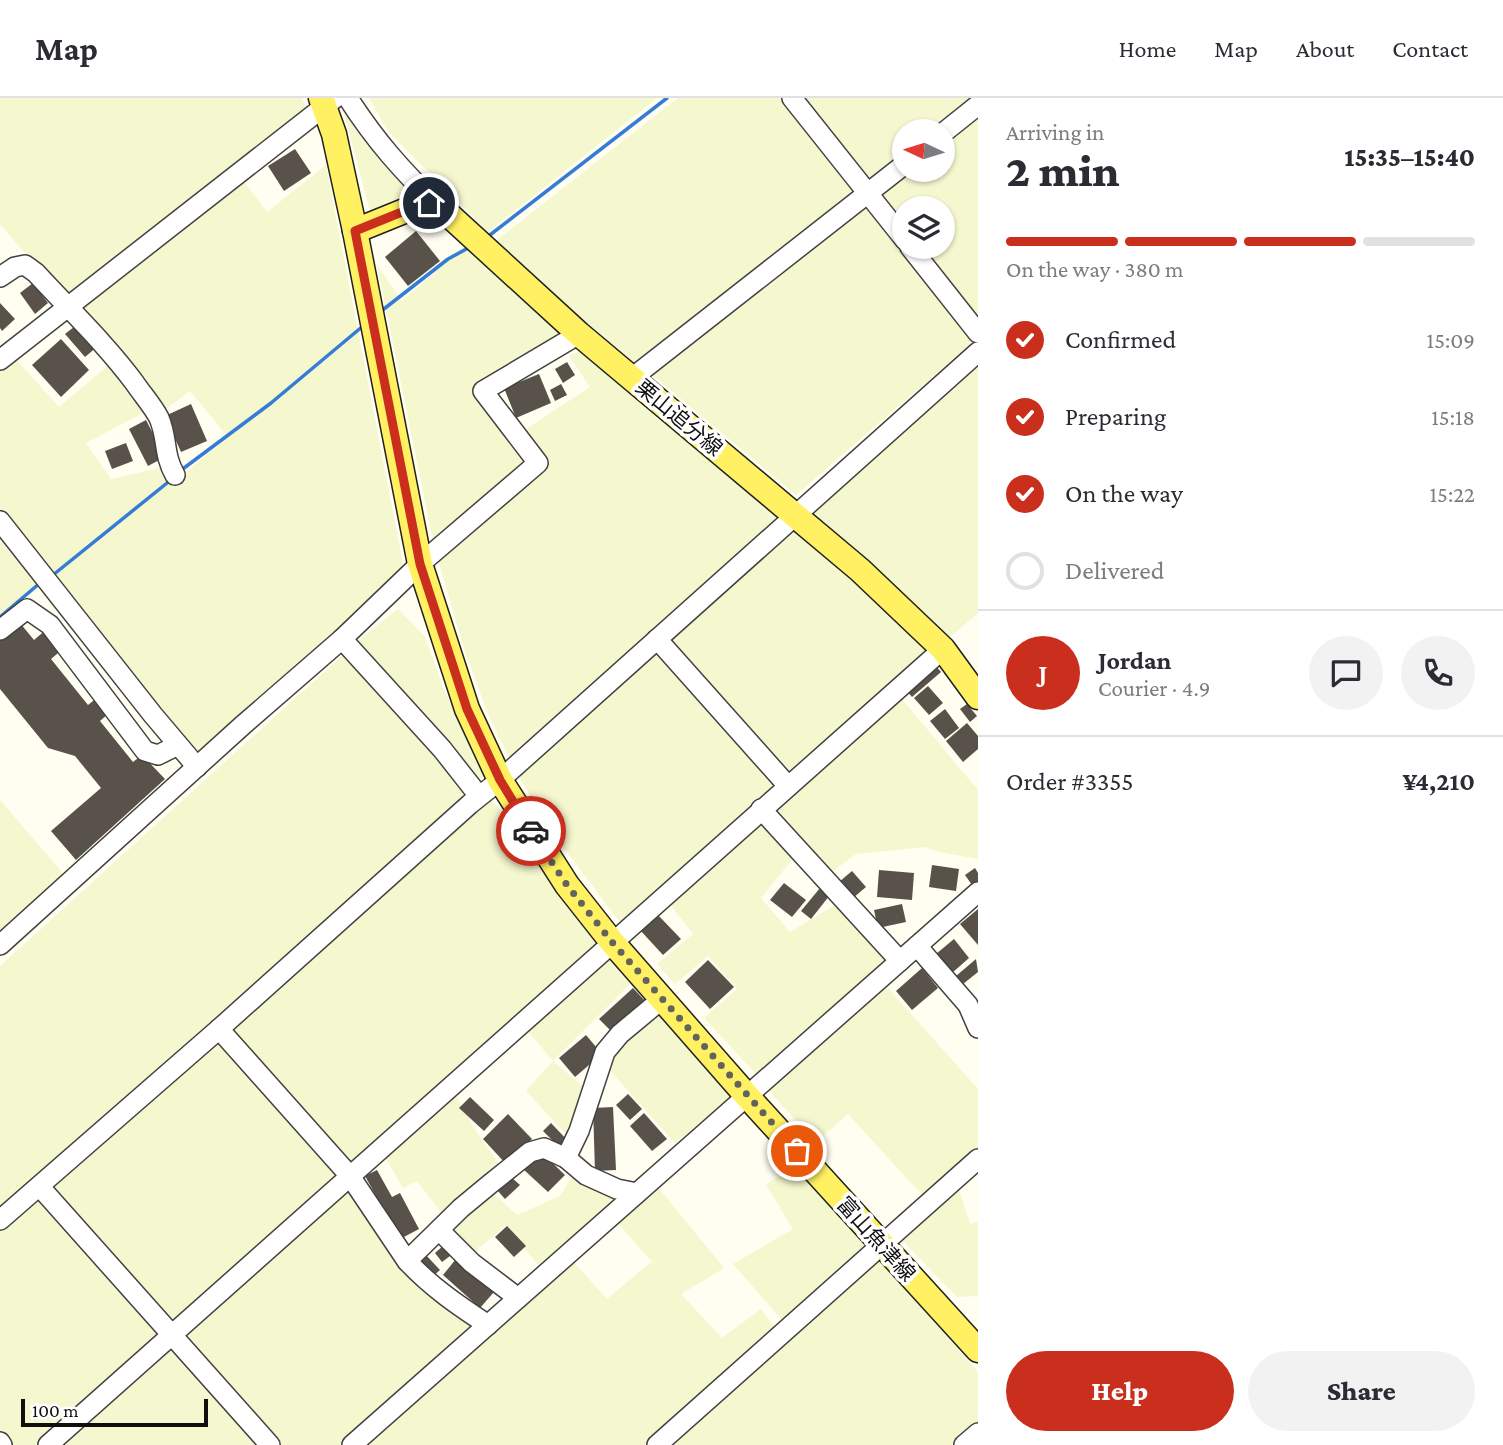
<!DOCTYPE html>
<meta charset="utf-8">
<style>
body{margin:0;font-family:"Crimson Pro","Noto Sans JP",serif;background:#f2f2f3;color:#2b2b33;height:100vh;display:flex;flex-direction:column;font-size:26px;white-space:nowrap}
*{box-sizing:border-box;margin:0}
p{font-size:23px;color:#7c7c81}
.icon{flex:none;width:38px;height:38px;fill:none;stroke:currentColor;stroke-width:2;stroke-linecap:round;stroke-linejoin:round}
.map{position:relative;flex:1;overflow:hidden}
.side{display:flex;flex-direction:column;background:#fff;width:525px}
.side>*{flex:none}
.needle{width:46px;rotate:274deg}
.tools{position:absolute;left:892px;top:21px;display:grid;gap:14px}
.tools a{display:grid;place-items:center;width:63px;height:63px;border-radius:50%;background:#fff;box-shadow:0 2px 5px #0004;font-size:35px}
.scale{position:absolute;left:21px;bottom:18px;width:187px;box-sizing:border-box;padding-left:7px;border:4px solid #0f0f0f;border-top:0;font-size:19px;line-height:24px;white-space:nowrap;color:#0f0f0f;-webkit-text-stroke:5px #fff;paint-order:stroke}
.pin{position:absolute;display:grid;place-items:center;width:60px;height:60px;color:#fff;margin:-30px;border:4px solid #fff;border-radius:50%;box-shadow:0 2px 7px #0007}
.courier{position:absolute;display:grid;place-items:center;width:70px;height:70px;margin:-35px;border:5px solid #ca2f1d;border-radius:50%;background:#fff;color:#222;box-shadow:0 2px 9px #0007}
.headline em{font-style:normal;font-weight:800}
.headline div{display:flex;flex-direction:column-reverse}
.headline{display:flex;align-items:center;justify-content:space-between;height:119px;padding:0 28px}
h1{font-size:46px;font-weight:800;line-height:52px}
.bar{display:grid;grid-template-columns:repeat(4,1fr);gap:10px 7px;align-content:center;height:84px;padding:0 28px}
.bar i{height:9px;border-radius:5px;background:#e1e1e2}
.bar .current{background:#ca2f1d}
.bar p{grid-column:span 4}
.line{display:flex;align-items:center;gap:18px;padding:0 28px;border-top:2px solid #e1e1e2}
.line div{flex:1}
.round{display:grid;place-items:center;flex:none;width:74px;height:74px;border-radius:37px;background:#f2f2f3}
ol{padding:0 28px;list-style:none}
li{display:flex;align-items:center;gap:21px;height:77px}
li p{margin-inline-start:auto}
li .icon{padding:7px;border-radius:50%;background:#ca2f1d;color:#fff;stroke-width:4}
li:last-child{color:#7c7c81}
li i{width:38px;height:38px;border:4px solid #e1e1e2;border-radius:50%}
.action{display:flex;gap:14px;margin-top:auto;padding:14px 28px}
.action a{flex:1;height:80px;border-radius:42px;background:#ca2f1d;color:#fff;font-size:28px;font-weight:800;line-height:80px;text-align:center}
.action a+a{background:#f2f2f3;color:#2b2b33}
header{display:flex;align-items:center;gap:42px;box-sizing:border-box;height:98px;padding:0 35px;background:#fff;border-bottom:2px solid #e1e1e2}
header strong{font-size:33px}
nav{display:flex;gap:38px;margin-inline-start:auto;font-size:24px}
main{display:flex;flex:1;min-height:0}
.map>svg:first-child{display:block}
.farmland{fill:#f5f7cf}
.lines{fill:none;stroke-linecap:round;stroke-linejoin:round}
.stream{stroke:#347cd6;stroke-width:3.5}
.building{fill:#59524b}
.minor-casing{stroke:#424242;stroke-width:22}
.major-casing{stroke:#202020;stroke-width:27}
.minor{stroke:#fff;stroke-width:19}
.major{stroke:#fff161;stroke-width:24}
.done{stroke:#63635e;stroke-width:7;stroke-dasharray:0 12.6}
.route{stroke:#ca2f1d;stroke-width:9}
.labels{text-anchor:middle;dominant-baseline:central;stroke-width:7;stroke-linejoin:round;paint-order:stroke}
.street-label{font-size:21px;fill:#0f0f0f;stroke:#fff}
</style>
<header>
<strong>Map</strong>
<nav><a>Home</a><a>Map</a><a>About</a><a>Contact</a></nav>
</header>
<main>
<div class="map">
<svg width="978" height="1347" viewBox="0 0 978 1347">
<rect width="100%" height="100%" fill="#fffef1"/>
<g class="farmland">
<path d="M0,0H302L307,11L201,96L68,196L30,161L0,126Z"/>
<path d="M369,0H657L488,134L388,33Z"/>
<path d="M678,0H786L859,92L637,267L493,145Z"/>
<path d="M801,0H977L935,33H905V58L869,87Z"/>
<path d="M342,8L361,39L384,67L418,98L370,113Z"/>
<path d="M978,14V224L921,149H943V110H905V128L878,93L905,72H943V41Z"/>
<path d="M326,67L404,471L202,654H191L0,417V271L15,260L59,309L109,267L145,314L86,345L111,381L163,369L173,385L228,339L190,293L162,314L78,209L242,81L267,114Z"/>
<path d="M865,105L976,241L796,397L651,276Z"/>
<path d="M468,145L567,237L476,291L529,363L434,448L377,167L402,203Z"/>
<path d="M583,251L783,420L511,664L488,616L464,551L438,462L543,363L523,333L590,289L569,258Z"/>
<path d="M978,263V515L950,539L808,415Z"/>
<path d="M792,428L873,497L926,554L622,827L552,734L518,677Z"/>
<path d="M0,442L37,488L0,516Z"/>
<path d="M398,511L425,539L445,594L486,678L476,682L356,544Z"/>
<path d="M345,555L471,698L0,1115V868Z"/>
<path d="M901,600L978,692V761L935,753L925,749L856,756L829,776L770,713Z"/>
<path d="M488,699L507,719L561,802L599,848L349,1068L227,930Z"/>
<path d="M0,702L66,779L0,839Z"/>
<path d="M761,720L795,758L761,800L790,834L840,804L892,861L758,978L704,920L737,891L708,858L675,886L657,866L693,836L668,804Z"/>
<path d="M606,859L630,886L553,963L587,992L570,1040L526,993L553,963L527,932Z"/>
<path d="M886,888L978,991V1049L925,1100L848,1016L816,1044L769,993Z"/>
<path d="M657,915L732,997L675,1045L605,967L609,956Z"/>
<path d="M219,940L341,1078L174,1230L50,1089Z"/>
<path d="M454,994L477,1035L502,1070L445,1119L417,1083L403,1090L383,1056Z"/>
<path d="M793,1067L867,1149L783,1223L733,1166L793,1131L766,1087Z"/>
<path d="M573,1077L618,1098L540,1169L505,1128L471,1157L445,1133L490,1092L517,1117L560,1098Z"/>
<path d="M349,1086L476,1226L342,1347H278L180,1239Z"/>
<path d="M657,1088L724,1170L681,1196L722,1240L761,1211L777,1232L648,1347H365L571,1161L607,1201L651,1164L658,1171L618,1125Z"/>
<path d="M958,1088L970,1126L978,1124V1198L957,1199L902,1142L903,1134Z"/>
<path d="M42,1097L165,1236L38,1347H8L0,1337V1132Z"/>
<path d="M878,1161L978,1274V1326L955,1347H670Z"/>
<path d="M172,1245L263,1347H58Z"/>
</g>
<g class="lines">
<g class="stream">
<path d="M486,140L667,0"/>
<path d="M380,214L448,161L470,149"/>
<path d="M180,373L271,305L363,228"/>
<path d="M53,477L172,381"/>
<path d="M0,519L40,485"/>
</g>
</g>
<g class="building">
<path d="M295,51L311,75L284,93L268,68Z"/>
<path d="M416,133L440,163L408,188L385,159Z"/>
<path d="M33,185L48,205L35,216L20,195Z"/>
<path d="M0,205L15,221L2,233L0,230Z"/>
<path d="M79,225L98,248L85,259L65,236Z"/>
<path d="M61,241L89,272L61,299L32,267Z"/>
<path d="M567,264L575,277L563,285L555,271Z"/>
<path d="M539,276L551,305L516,320L504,290Z"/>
<path d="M561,286L567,297L555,303L550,292Z"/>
<path d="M191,306L207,343L181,354L165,318Z"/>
<path d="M146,322L165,359L148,368L129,331Z"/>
<path d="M126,345L133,363L112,371L105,353Z"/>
<path d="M20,525L34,542L48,530L64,550L51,561L88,607L98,599L110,614L100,623L133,664L142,657L165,681L76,762L51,733L101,690L75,658L48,650L0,591V542Z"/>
<path d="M935,567L941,574L912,599L906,592Z"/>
<path d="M928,588L943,605L929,617L914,600Z"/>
<path d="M967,606L977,618L970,624L960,611Z"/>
<path d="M945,611L959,630L945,641L930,623Z"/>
<path d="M967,625L978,638V651L963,664L946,643Z"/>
<path d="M932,767L959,771L956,793L929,789Z"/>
<path d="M975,770L978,775V783L972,787L965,777Z"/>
<path d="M879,772L914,775L912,802L877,799Z"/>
<path d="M852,773L866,789L853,800L839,784Z"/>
<path d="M784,785L806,802L792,819L770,802Z"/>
<path d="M820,790L830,797L811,821L801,813Z"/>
<path d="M902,806L906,824L878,830L874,812Z"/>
<path d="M978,811V847L960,826Z"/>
<path d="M657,816L681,841L663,857L640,832Z"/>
<path d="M954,841L969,860L952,875L936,856Z"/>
<path d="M976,861L978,874L963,886L956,878Z"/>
<path d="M708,862L734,889L710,911L685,884Z"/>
<path d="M922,870L938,890L912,912L896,893Z"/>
<path d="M633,890L647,905L614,936L599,921Z"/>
<path d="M586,937L602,956L575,979L559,960Z"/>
<path d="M628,996L642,1011L630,1022L616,1007Z"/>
<path d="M470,999L494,1022L484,1033L459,1010Z"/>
<path d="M613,1009L616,1072L595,1073L593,1010Z"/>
<path d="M644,1015L667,1041L652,1053L630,1028Z"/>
<path d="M508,1016L532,1041L506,1066L483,1041Z"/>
<path d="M551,1025L569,1044L562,1052L543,1033Z"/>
<path d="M540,1053L565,1077L548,1094L523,1071Z"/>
<path d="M377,1072L392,1099L400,1095L419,1131L400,1141L365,1078Z"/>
<path d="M511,1079L520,1087L505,1101L497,1092Z"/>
<path d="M507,1128L526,1148L514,1159L495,1139Z"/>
<path d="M443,1148L450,1158L442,1164L435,1155Z"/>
<path d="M425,1156L440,1172L431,1180L417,1164Z"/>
<path d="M456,1161L494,1194L480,1210L443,1177Z"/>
</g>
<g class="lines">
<g class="minor-casing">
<g id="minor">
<path d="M348,0C375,42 402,73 438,107"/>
<path d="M792,0L905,142"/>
<path d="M943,35L978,7"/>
<path d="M910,149L978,235"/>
<path d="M0,179L15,169L25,167L36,175C69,211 105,245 134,284C142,296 153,308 159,320C168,341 163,356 175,377"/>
<path d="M0,262L335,0"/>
<path d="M632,280L905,66"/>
<path d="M0,423L153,617L197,669"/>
<path d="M0,532L27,511L50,527L145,653L158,657L178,647"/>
<path d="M342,541L442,651L479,698"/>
<path d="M657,541L788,688"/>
<path d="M761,711L900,863"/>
<path d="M0,847L243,627L342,541L420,466L538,365L483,293L579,236"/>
<path d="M917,848L968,907L978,930"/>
<path d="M219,931L350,1078L407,1163"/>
<path d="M566,1060L579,1033L605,954L620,936L662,901"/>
<path d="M40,1089L270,1347"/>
<path d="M0,1122L219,931L470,706L500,682L978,254"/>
<path d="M439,1132L472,1165L518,1200"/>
<path d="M488,1227C459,1208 431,1189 407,1163L461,1110L490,1086L530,1054L544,1050L566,1060L586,1077L617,1091L637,1095"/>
<path d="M0,1344L2,1347"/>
<path d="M48,1347L943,551"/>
<path d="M352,1347L978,794"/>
<path d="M657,1347L978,1061"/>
<path d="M964,1347L978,1335"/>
</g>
</g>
<g class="major-casing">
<g id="major">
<path d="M321,0L334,36L355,133L420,466L467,611L500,682L567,787L612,844L747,998L978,1252"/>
<path d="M355,133L424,105L438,107L579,236L860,472L943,551L978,599"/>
</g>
</g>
<use href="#minor" class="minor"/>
<use href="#major" class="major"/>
</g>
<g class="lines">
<path class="done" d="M531,733L567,787L612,844L797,1053"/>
<path class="route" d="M429,105H424L355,133L420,466L467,611L500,682L531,733"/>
</g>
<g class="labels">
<g class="street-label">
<text transform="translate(679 320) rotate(40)">栗山追分線</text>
<text transform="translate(876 1141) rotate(48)">富山魚津線</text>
</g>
</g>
</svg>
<div class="tools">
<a><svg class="needle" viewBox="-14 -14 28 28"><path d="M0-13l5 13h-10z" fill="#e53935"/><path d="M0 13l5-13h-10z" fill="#7c7c81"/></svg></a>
<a><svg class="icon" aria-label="layers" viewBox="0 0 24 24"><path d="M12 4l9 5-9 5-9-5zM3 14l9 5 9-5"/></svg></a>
</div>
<div class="scale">100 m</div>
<div class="pin" style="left:797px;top:1053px;background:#ea580c"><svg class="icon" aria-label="bag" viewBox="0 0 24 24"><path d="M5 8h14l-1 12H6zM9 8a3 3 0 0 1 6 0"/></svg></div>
<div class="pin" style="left:429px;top:105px;background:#1f2937"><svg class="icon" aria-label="home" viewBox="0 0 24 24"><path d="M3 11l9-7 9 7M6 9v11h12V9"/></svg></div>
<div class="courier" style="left:531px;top:733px"><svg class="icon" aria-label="car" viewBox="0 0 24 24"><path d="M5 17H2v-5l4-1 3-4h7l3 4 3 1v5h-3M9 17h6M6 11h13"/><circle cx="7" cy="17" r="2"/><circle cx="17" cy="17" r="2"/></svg></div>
</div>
<section class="side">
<div class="headline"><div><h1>2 min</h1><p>Arriving in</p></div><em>15:35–15:40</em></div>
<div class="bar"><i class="current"></i><i class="current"></i><i class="current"></i><i></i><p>On the way · 380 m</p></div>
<ol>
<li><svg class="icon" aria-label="check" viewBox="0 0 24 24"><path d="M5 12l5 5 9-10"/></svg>Confirmed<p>15:09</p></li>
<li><svg class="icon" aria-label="check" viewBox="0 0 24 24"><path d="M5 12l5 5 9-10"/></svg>Preparing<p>15:18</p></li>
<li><svg class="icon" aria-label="check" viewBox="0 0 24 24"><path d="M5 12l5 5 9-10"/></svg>On the way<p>15:22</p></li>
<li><i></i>Delivered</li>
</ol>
<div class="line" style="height:126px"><b class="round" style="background:#ca2f1d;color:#fff">J</b><div><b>Jordan</b><p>Courier · 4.9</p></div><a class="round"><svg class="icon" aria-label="chat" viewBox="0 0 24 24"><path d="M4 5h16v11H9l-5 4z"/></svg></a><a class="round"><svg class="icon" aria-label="phone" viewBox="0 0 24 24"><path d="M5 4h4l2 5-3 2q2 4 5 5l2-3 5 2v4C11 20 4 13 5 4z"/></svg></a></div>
<div class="line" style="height:91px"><div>Order #3355</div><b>¥4,210</b></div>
<div class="action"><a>Help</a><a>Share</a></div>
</section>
</main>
